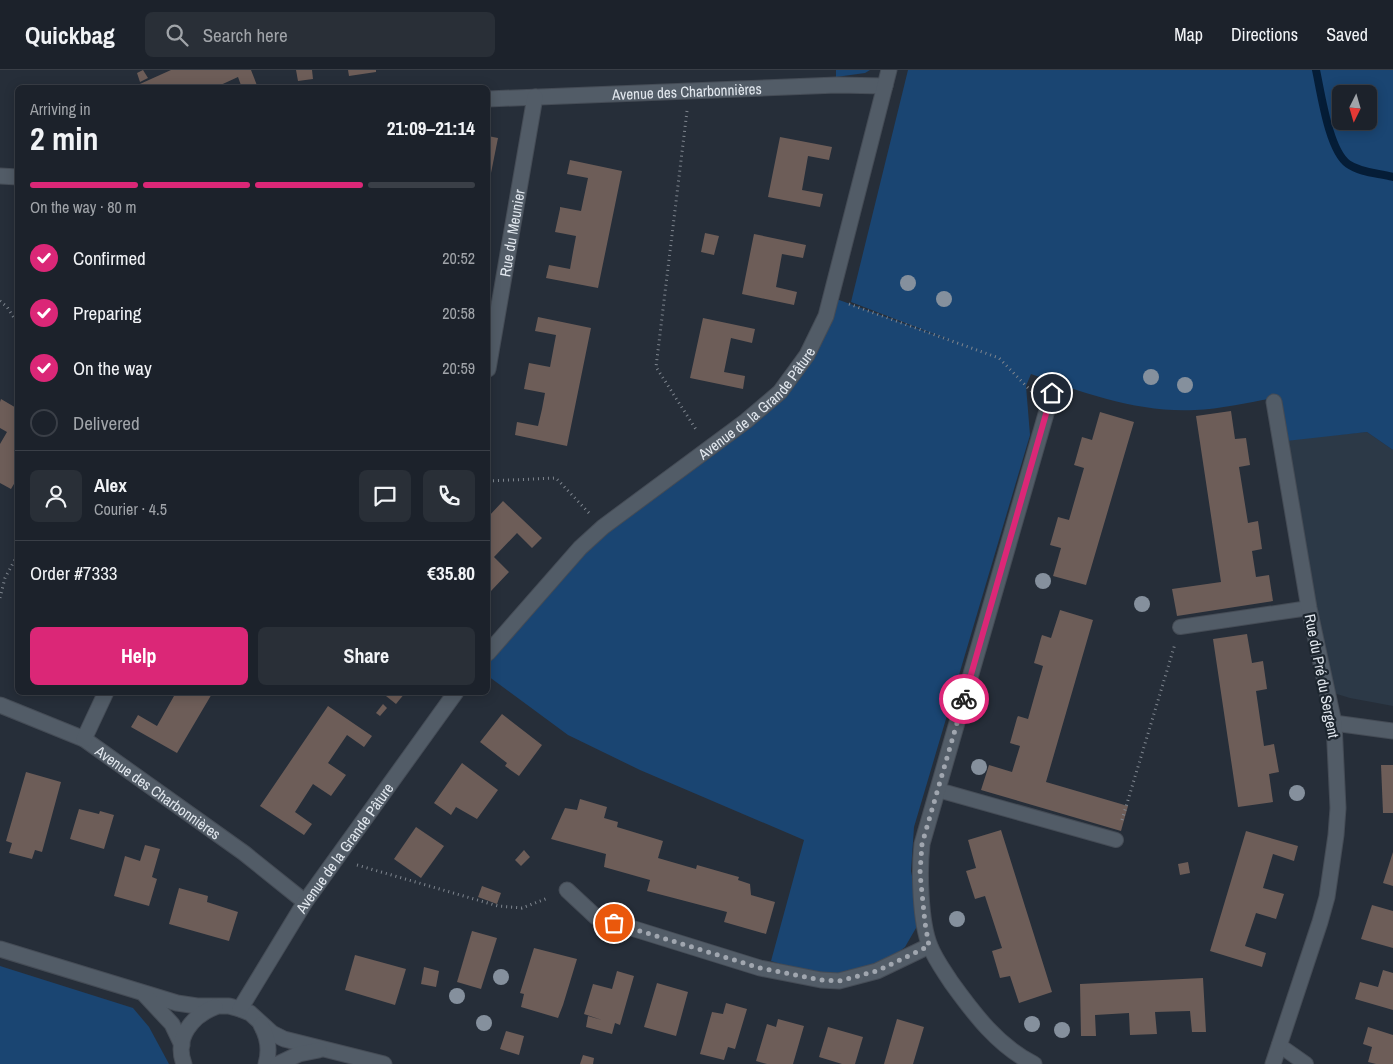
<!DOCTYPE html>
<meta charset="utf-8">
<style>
body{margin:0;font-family:"Archivo Narrow",sans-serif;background:#292f37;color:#f1f3f6;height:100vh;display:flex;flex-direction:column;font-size:19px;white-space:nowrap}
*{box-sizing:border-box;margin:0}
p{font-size:16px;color:#a0a4a9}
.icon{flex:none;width:28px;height:28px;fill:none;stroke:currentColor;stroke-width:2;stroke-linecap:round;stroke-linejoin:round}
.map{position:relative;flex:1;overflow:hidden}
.panel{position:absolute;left:15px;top:15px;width:475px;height:610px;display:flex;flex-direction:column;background:#1c222b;border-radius:8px;box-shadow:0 2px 12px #0003,0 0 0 1px #3a3f47}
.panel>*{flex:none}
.needle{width:32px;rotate:185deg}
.tools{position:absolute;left:1332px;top:15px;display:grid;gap:10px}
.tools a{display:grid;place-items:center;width:45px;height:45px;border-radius:8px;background:#1c222b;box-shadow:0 2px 12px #0003,0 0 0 1px #3a3f47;font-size:25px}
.pin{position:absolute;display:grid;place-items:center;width:42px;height:42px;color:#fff;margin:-21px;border:2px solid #fff;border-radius:50%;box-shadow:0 1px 5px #0007}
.courier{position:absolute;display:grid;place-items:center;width:50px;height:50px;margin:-25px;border:4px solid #db2777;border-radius:50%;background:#fff;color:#222;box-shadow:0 1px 6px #0007}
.head em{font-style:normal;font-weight:700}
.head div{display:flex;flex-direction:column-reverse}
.head{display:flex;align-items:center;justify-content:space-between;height:85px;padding:0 15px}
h1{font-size:32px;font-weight:700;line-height:38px}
.bar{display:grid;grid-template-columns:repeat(4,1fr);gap:8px 5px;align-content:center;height:60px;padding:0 15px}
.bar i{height:6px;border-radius:4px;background:#3a3f47}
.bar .on{background:#db2777}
.bar p{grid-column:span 4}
.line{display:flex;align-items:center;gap:12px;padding:0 15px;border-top:1px solid #3a3f47}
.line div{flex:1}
.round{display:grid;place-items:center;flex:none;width:52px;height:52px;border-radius:8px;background:#292f37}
ol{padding:0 15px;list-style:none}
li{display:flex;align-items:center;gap:15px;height:55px}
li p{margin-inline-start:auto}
li .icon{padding:5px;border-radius:50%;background:#db2777;color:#fff;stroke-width:4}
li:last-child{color:#a0a4a9}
li i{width:28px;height:28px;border:2px solid #3a3f47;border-radius:50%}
.cta{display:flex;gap:10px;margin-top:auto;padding:10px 15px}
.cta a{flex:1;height:58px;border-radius:8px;background:#db2777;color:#fff;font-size:20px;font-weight:700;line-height:58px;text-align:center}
.cta a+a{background:#292f37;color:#f1f3f6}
header{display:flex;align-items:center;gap:30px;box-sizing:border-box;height:70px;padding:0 25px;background:#1c222b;border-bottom:1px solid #3a3f47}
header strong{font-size:24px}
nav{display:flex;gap:28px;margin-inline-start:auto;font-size:18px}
.search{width:350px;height:45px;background:#292f37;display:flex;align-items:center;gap:12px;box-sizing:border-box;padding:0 18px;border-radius:8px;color:#a0a4a9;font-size:19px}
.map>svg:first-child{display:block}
.built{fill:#2c3947}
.green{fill:#1a4572;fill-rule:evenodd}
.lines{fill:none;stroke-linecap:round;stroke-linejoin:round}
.stream{stroke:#051d37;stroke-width:8}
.building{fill:#6d5d58}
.lane-casing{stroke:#454c56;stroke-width:16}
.street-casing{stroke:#454c56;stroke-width:17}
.path{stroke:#7f868f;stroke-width:3;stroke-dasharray:1 4;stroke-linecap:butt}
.lane{stroke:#525c67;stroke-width:14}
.street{stroke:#525c67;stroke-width:15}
.tree{fill:#85909d}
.done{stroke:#a0a6af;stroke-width:5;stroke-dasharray:0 9}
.route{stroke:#db2777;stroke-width:6}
.labels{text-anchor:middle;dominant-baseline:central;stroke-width:4.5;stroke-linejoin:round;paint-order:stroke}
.street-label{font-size:15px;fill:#e1e7ee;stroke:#1c252e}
</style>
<header>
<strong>Quickbag</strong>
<div class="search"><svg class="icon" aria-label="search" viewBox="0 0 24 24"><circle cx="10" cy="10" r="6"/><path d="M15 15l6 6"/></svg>Search here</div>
<nav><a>Map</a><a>Directions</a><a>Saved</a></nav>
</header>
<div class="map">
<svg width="1393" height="994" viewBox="0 0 1393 994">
<rect width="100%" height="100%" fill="#262e39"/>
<path class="built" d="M1367,362L1393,380V636L1350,628L1327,621L1281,370Z"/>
<g class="green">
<path d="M836,0H870L865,3L836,7Z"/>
<path d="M908,0H1393V380L1367,362L1286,371L1275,328C1249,332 1221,339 1195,340C1139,343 1083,323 1031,304L1026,316L1030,365L914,757L911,801L917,832V845L916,858L905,877L892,887L849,903L814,904L771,891L804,770L640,700L568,665L488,606V583L555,506L780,322L831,227L960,274L851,232ZM1341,24H1369V51H1341Z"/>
<path d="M0,896L133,938L149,957L169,994H0Z"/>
</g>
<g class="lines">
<path class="stream" d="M1316,0C1321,23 1329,81 1348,94C1361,103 1379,103 1393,107"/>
</g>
<g class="building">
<path d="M143,0L148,8L140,12L137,3Z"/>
<path d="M171,0H251L258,18H242L238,7L214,18H131Z"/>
<path d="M296,0H312L313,9L298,11Z"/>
<path d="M348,0H376V2L349,6Z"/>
<path d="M488,66L498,68L491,103L488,102Z"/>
<path d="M780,67L832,77L829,90L808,86L802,120L823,124L820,137L768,127Z"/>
<path d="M570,90L622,101L598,218L546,208L549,195L570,199L573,182L576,166L555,162L560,139V137L581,141L588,108L567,104Z"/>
<path d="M705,163L719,166L714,185L701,182Z"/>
<path d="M754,164L806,175L803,188L782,184L776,217L797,222L794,235L742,224Z"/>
<path d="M538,247L591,258L567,376L515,365L517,352L538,356L542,339L545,323L524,319L529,293L550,297L556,265L535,261Z"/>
<path d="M703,248L755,259L752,273L731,268L724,302L745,306L743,319L690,308Z"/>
<path d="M1,329L18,339V407L11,419L0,413V374L7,362L0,358V332Z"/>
<path d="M1231,341L1235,369L1246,368L1250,395L1239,397L1248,453L1258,451L1262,479L1252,481L1256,507L1269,505L1273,531L1177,546L1172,519L1221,512L1196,346Z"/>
<path d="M1100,342L1134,352L1086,515L1053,506L1061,478L1050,475L1058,447L1069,450L1084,398L1074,395L1075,392L1082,367L1092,370Z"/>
<path d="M503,431L542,468L532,478L517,463L494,487L509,502L491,521L488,517V447Z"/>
<path d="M1060,540L1093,550L1046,712L1128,736L1121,761L981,720L989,695L1012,702L1020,676L1010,673L1017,648L1018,646L1028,649L1043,596L1034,593L1041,568L1042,565L1051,568Z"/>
<path d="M1247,564L1252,593L1263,591L1267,619L1256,621L1264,676L1274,674L1279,702L1269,704L1273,732L1238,737L1213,569Z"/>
<path d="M167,622H213L177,683L131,657L138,645L157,656L174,626Z"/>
<path d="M381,622H404L405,623L396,634Z"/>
<path d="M383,634L387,638L380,646L376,643Z"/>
<path d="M328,636L372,666L364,677L347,665L328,693L346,705L331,726L313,714L295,742L312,754L304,765L260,736Z"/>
<path d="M502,644L542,675L519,706L505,696L507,693L480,672Z"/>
<path d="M462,693L498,720L477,749L456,737L451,745L434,733Z"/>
<path d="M1381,695H1393V743H1383Z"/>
<path d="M26,702L61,712L42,782L35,780L32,789L9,783L12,773L6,771Z"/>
<path d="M580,729L607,737L604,748L618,752L617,757L663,771L658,788L696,799L697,795L739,807L738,810L750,814L751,825L775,832L766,864L724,852L727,842L647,821L650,810L604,797L606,784L551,769L565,738L577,740Z"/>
<path d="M79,739L99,744L100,741L114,745L104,779L70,769Z"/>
<path d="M416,757L444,776L421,808L394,789Z"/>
<path d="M1001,760L1052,922L1019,933L1010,906L1000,908L992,881L1002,878L1000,872L985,826L975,829L966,801L976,798L968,770Z"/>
<path d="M1246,761L1298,776L1294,791L1273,784L1263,818L1284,824L1276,849L1256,843L1245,876L1266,883L1262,897L1210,881Z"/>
<path d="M145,775L160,779L152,807L157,809L149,836L114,826L125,786L140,791Z"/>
<path d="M524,780L530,787L521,796L515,790Z"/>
<path d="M1393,782V816L1383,813Z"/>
<path d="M1188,792L1190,803L1180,805L1178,794Z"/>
<path d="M482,816L501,823L497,834L478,827Z"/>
<path d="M179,818L208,826L207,832L238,842L229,871L169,854Z"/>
<path d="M1372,835L1393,841V878L1361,869Z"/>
<path d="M472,861L497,868L481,919L457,912Z"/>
<path d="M534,878L577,889L563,935L558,948L521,937L524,924L520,923Z"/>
<path d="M355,885L406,899L395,935L345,920Z"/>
<path d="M424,897L439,901L436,917L421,914Z"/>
<path d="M1383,900L1393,903V940L1355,929L1360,912L1378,917Z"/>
<path d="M617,901L634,906L620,955L615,953L612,964L586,957L588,946L602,950L584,944L593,914L612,919Z"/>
<path d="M1203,908L1206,962H1192L1190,941L1155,942L1157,964L1130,965L1129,943L1095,945L1096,966H1081L1080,914Z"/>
<path d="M657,913L688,922L676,966L644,957Z"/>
<path d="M726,933L747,939L735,979L728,977L724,990L700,984L712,942L723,944Z"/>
<path d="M778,949L804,956L793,994H767L756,991L767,954L776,957Z"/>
<path d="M897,949L924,957L913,994H884Z"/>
<path d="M828,957L863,967L855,994H842L819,987Z"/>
<path d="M1368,957L1393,965V994H1376L1368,992L1372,977L1363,974Z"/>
<path d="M506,961L524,966L519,985L500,979Z"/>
<path d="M583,985L594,988L593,994H580Z"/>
</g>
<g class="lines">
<g class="lane-casing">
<g id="lane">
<path d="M1180,557L1309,538"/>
<path d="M938,720L1116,770"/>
<path d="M1279,975L1306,994"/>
</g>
</g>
<g class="street-casing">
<g id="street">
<path id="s1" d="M488,29L837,15L885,16"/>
<path d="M0,106L18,107"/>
<path id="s2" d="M488,299L535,27"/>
<path id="s3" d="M488,583L580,478L603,457L746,351L780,322L807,285L826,246L889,0"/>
<path id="s4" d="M0,635L84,669L244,783L305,832"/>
<path d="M1334,653L1393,661"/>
<path d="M84,669L106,622"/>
<path d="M567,820L596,847L760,898L821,910L839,911L877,901L929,876"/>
<path d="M0,879L177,933L197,936H229L240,939L250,943L272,963L284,969L384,994"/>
<path d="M144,924L172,954L182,975"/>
<path id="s5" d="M240,939L305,832L456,622"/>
<path d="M261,955C268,967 270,980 266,994"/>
<path d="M184,994C174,968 192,946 215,937"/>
<path d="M278,994L299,984L319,980"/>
<path d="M1034,994C998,976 974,944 951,912C944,901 935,889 930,876C920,852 919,800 922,774L1052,323"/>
<path d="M1273,994L1320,852L1327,827L1336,765L1338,738L1334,653L1309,538L1274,332"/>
</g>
</g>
<g class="path">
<path d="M687,41L656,297L697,361"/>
<path d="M0,231L7,237L18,254"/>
<path d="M849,234L999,288L1032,322"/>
<path d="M488,411L556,408L589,443"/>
<path d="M0,528L5,508L18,484"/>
<path d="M1122,750L1175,574"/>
<path d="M357,795L498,836L522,838L548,828"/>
</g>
<use href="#lane" class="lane"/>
<use href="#street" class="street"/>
</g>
<g class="tree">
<circle cx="908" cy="213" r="8"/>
<circle cx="944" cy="229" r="8"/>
<circle cx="1151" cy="307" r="8"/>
<circle cx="1185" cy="315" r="8"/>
<circle cx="1043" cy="511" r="8"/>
<circle cx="1142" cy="534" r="8"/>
<circle cx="979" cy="697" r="8"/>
<circle cx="1297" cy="723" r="8"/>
<circle cx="957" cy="849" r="8"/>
<circle cx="501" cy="907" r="8"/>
<circle cx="457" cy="926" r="8"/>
<circle cx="484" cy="953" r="8"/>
<circle cx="1032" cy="954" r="8"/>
<circle cx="1062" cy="960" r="8"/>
</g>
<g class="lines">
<path class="done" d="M614,853L760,898L821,910L839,911L877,901L929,876L925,853L920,803L922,774L964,629"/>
<path class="route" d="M964,629L1052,323"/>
</g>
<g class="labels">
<g class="street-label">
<text stroke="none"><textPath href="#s1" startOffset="199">Avenue des Charbonnières</textPath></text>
<text stroke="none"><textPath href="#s2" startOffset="138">Rue du Meunier</textPath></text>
<text stroke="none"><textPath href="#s3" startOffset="369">Avenue de la Grande Pâture</textPath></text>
<text transform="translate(1322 606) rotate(79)">Rue du Pré du Sergent</text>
<text stroke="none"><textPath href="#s4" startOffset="182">Avenue des Charbonnières</textPath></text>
<text stroke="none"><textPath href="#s5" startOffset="192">Avenue de la Grande Pâture</textPath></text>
</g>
</g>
</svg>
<div class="tools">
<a><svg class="needle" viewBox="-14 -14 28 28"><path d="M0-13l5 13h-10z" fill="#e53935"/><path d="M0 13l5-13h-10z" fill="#a0a4a9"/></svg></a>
</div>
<div class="pin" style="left:614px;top:853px;background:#ea580c"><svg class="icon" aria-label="bag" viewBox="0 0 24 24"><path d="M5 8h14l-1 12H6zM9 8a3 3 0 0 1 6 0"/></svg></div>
<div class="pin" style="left:1052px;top:323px;background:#1f2937"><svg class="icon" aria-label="home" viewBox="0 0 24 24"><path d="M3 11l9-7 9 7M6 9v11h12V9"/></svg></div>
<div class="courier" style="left:964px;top:629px"><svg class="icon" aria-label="bike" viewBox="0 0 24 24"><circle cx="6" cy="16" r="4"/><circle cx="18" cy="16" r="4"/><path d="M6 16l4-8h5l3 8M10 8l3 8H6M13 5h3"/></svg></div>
<section class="panel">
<div class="head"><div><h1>2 min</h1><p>Arriving in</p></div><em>21:09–21:14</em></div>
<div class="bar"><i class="on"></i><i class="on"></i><i class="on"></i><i></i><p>On the way · 80 m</p></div>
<ol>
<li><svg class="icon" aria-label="check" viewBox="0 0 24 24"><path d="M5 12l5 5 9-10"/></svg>Confirmed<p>20:52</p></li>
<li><svg class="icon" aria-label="check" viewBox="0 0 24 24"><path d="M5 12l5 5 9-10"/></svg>Preparing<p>20:58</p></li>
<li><svg class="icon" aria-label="check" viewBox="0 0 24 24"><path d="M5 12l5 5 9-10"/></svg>On the way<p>20:59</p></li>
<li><i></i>Delivered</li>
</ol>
<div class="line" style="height:90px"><a class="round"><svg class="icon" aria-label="person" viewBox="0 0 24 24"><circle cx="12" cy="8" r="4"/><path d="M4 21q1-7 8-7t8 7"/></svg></a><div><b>Alex</b><p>Courier · 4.5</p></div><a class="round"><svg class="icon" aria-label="chat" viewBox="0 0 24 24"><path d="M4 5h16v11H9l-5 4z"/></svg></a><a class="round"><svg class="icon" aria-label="phone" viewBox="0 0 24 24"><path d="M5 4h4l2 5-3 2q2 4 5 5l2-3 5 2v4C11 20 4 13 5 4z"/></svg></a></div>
<div class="line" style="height:65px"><div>Order #7333</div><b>€35.80</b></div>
<div class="cta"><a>Help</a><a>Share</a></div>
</section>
</div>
